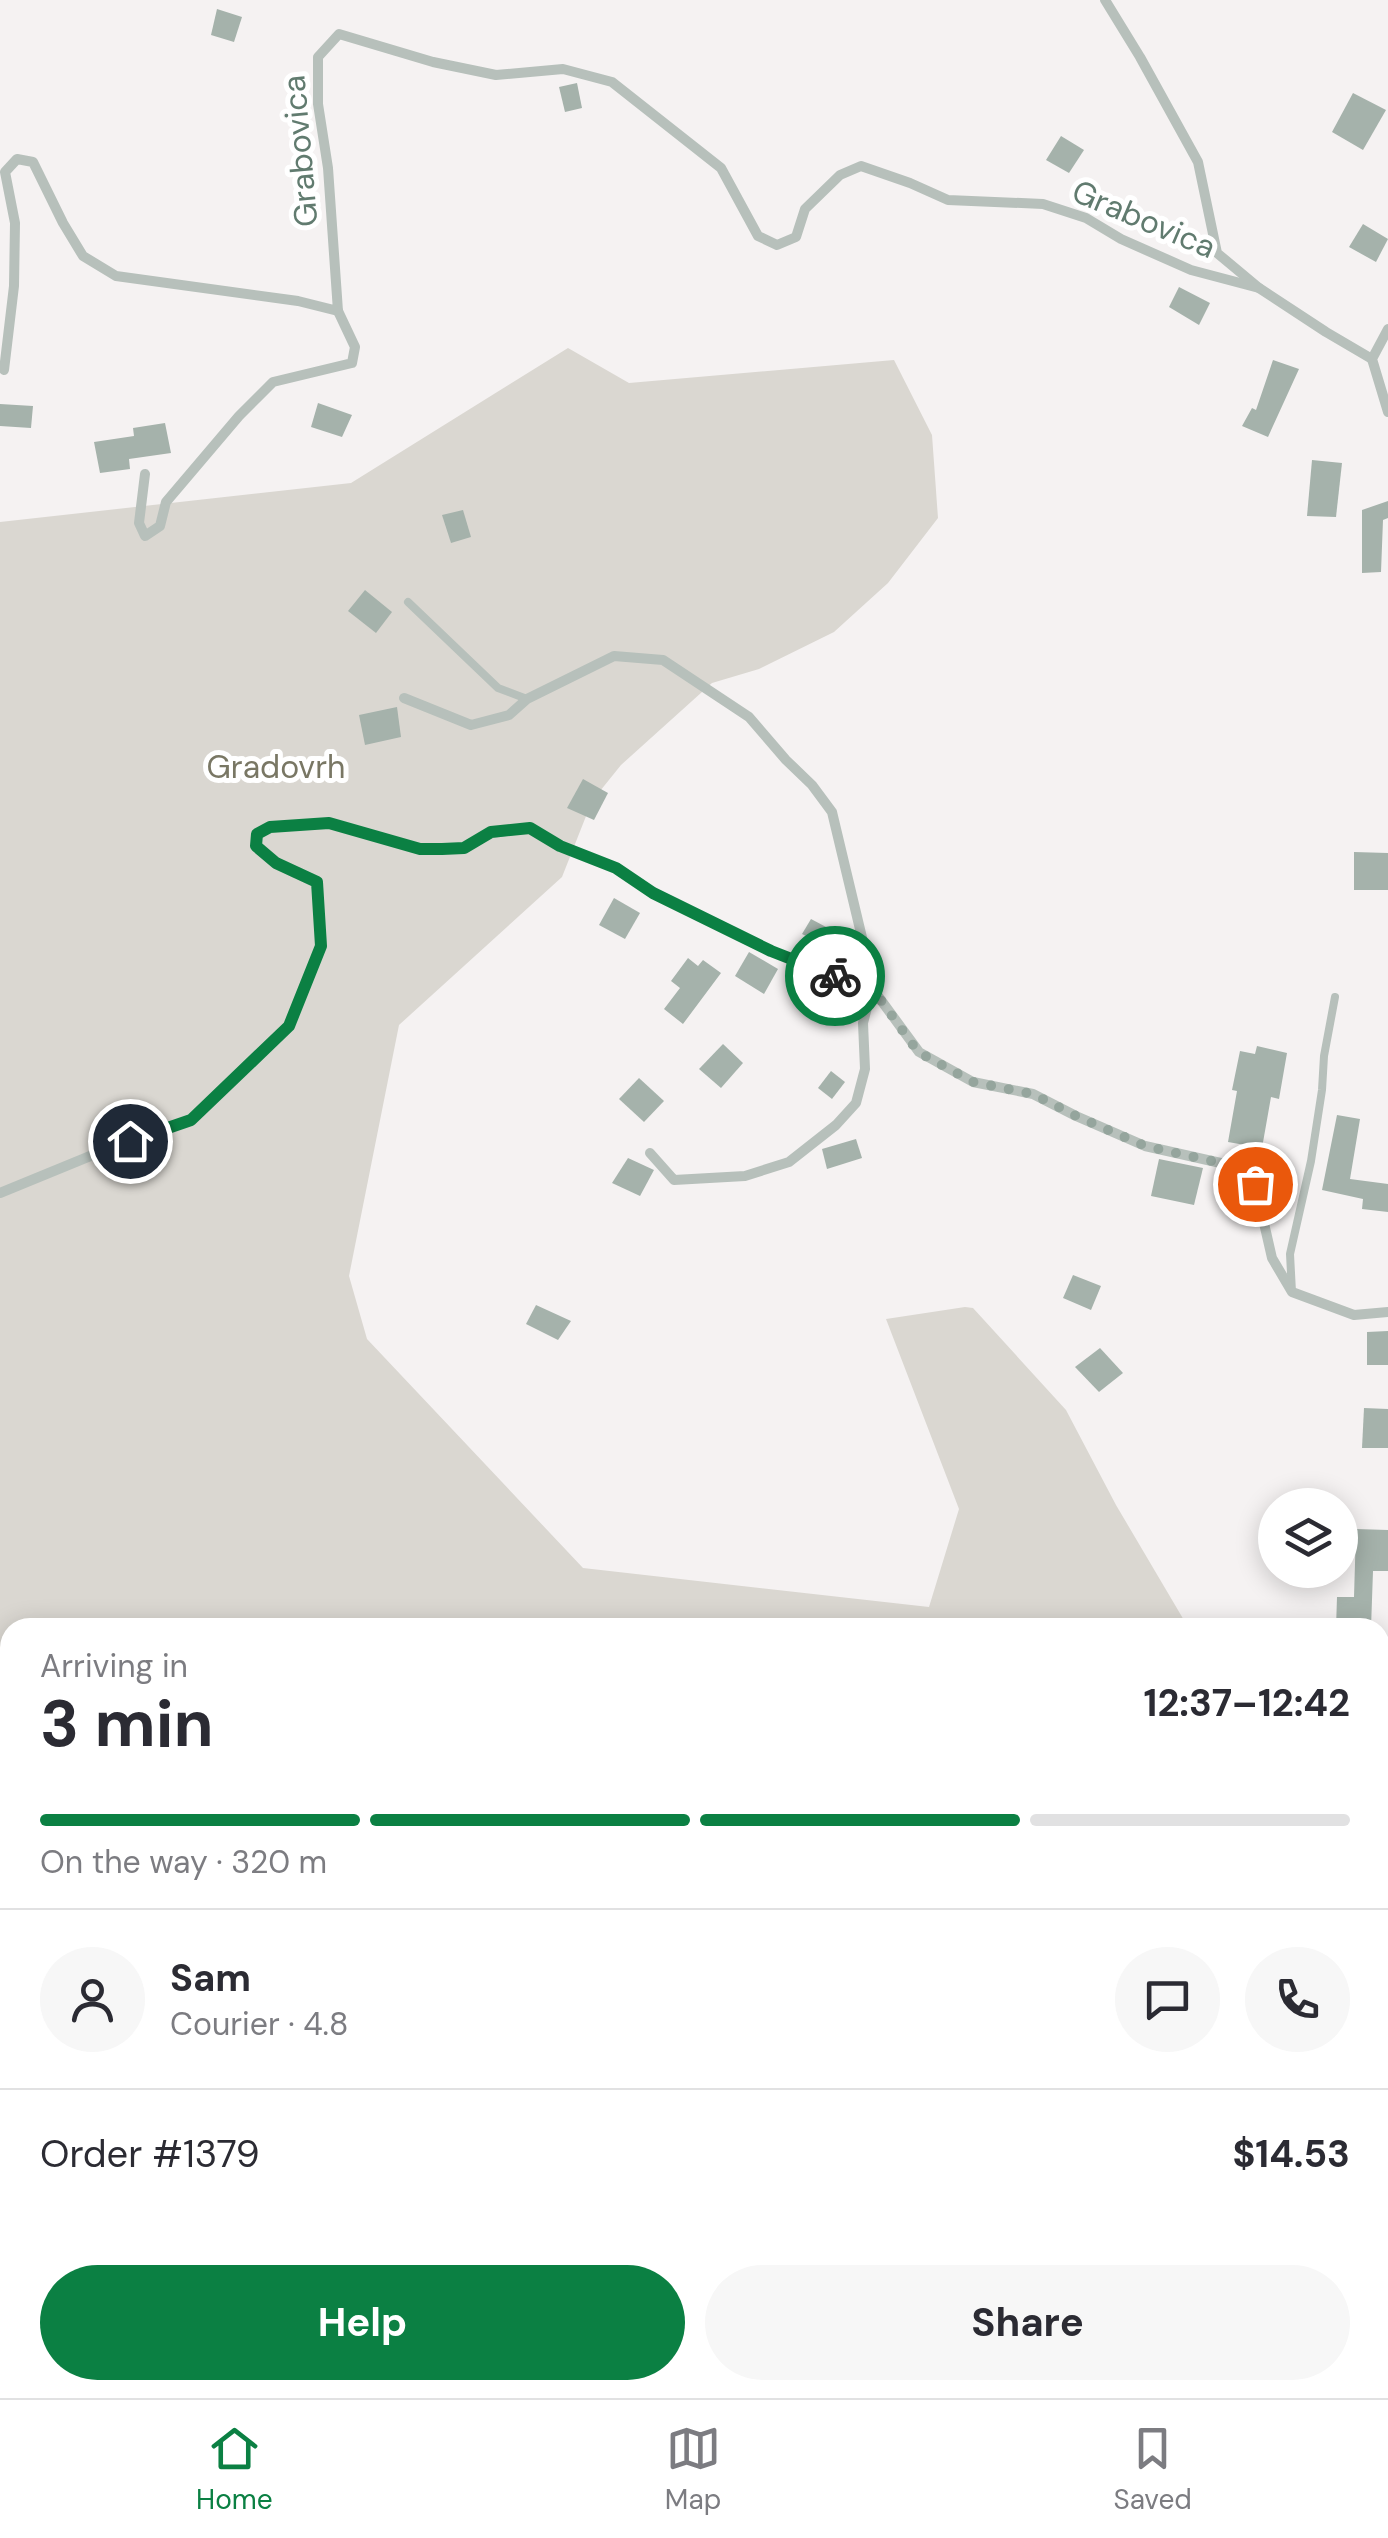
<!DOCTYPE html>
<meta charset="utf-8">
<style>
body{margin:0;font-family:"DM Sans",sans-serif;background:#f7f7f7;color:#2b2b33;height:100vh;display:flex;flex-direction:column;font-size:38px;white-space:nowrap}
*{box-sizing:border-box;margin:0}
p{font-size:32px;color:#7c7c81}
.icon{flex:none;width:55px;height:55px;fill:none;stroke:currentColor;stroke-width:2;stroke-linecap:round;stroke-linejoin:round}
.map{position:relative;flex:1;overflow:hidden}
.side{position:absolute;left:0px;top:1618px;width:1390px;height:782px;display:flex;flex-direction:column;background:#fff;border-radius:30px 30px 0 0;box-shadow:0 5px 25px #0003}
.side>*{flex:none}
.tools{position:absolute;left:1258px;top:1488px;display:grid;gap:20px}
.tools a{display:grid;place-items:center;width:100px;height:100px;border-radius:50%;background:#fff;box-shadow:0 5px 25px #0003;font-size:50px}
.pin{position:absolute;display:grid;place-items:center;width:85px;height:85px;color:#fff;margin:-42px;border:5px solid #fff;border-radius:50%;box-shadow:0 2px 10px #0007}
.courier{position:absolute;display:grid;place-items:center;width:100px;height:100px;margin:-50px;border:8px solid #0b8043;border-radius:50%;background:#fff;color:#222;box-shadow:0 2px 12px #0007}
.summary em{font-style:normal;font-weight:700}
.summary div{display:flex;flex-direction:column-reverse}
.summary{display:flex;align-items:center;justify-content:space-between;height:170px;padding:0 40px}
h1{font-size:65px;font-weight:700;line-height:75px}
.bar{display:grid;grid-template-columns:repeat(4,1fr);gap:15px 10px;align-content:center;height:120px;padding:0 40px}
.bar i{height:12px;border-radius:8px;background:#e1e1e2}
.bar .current{background:#0b8043}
.bar p{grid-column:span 4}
.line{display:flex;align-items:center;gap:25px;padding:0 40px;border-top:2px solid #e1e1e2}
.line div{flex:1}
.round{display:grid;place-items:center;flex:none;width:105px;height:105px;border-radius:52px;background:#f7f7f7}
.cta{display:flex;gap:20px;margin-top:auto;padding:20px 40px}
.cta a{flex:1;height:115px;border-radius:60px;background:#0b8043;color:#fff;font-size:40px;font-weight:700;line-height:115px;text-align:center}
.cta a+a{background:#f7f7f7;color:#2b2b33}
.menu{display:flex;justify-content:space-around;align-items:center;height:140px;border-top:2px solid #e1e1e2;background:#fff;font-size:28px;color:#7c7c81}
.menu a{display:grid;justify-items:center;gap:5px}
.menu .current{color:#0b8043}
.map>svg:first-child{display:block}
.green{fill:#dad7d1}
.building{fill:#a5b2ab}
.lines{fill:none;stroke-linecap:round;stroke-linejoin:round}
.service{stroke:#b7c0bb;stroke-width:8}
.minor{stroke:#b7c0bb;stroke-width:10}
.done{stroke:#95a59d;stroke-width:10;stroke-dasharray:0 18}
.route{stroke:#0b8043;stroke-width:12}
.labels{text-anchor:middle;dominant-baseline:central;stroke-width:10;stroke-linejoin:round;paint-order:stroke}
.street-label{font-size:32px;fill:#617b6f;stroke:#fff}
.park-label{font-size:32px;fill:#797764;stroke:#fff}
</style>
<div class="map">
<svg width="1388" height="2398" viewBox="0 0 1388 2398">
<rect width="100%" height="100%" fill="#f5f2f2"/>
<path class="green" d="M568,348L629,383L894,360L932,435L938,518L888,583L834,632L759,669L712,683L621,765L592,801L562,877L399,1025L349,1276L367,1339L583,1568L929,1607L959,1509L886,1319L965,1307L973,1308L1066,1410L1116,1505L1188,1627L10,1628V2390H1380V2002L1388,2024V2398H0V522L351,483Z"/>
<g class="building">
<path d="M217,9L242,17L234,42L211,35Z"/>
<path d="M577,83L582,108L565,112L559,87Z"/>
<path d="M1353,93L1386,110L1363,150L1332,132Z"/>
<path d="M1061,136L1084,150L1069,173L1046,160Z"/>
<path d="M1363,224L1388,239L1376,262L1349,247Z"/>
<path d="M1179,287L1210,303L1199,325L1169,307Z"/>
<path d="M1273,360L1299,369L1268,437L1242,426L1252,408L1256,410Z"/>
<path d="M318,403L352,415L342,437L311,427Z"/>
<path d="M0,404L33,406L31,428L0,426Z"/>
<path d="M165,423L171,453L129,459L130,469L100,473L94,442L134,436L133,428Z"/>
<path d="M1312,460L1342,463L1336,517L1307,516Z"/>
<path d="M1388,501V518L1383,520L1381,572L1362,573V510Z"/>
<path d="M463,510L471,537L451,543L442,515Z"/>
<path d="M365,590L392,612L376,633L348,611Z"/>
<path d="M397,707L401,737L365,745L359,715Z"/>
<path d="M583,779L608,793L594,820L567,808Z"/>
<path d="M1354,852L1388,853V890H1354Z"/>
<path d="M614,898L640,913L625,939L599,925Z"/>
<path d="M811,919L828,928L820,943L802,934Z"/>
<path d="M832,935L855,946L858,961L856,965L825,950Z"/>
<path d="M749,952L778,969L764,994L735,976Z"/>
<path d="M688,958L698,966L703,960L721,973L683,1024L664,1009L680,988L671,981Z"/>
<path d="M723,1044L743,1063L721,1088L699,1069Z"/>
<path d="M1257,1046L1287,1053L1279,1099L1271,1097L1262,1148L1228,1142L1237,1091L1232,1090L1240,1051L1255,1054Z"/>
<path d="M831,1071L845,1082L832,1099L818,1088Z"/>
<path d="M639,1078L664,1101L644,1122L619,1099Z"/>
<path d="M1337,1115L1360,1119L1350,1179L1388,1184V1212L1362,1209L1363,1199L1322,1190Z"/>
<path d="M856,1139L862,1158L827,1169L822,1149Z"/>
<path d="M628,1158L654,1170L640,1196L612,1183Z"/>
<path d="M1159,1159L1203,1168L1194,1205L1151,1196Z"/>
<path d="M1073,1275L1101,1286L1091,1310L1063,1298Z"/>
<path d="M536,1305L571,1321L558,1340L526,1324Z"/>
<path d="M1388,1331V1365H1367V1332Z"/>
<path d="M1100,1348L1123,1373L1099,1392L1075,1367Z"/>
<path d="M1364,1408L1388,1409V1448H1362Z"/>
<path d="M1356,1529L1388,1530V1571H1373L1371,1628H1336L1337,1597H1354Z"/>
</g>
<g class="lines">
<g class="service">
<path d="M408,602L498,688L527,699"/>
<path d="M1292,1292L1290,1254L1311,1161L1322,1090L1324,1056L1335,997"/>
<path d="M1380,1731L1388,1736"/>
<path d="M1380,2354L1388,2385"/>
</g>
<g class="minor">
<path d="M1105,0L1140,57L1198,162L1217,253L1259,288L1326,332L1372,359"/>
<path d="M1388,329L1372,359L1388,412"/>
<path d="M4,370L14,286L15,223L5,172L17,159L33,162L63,223L83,256L116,276L298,301L338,311L328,168L318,104V57L339,34L433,62L496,75L563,69L612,82L721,168L758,236L777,245L796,237L805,209L840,175L861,166L910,183L948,200L1043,204L1086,218L1121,239L1191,270L1259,288"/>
<path d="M145,474L139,523L145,536L160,526L166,502L239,416L273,382L352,363L355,347L338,311"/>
<path d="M404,698L471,725L509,715L527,699L614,656L663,660L749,717L786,760L812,785L832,812L875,992L919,1052L973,1082L1033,1094L1076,1116L1145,1146L1234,1166L1255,1184L1272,1258L1292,1292L1354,1315L1388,1312"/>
<path d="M0,1193L100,1152L191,1120L289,1026L321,946L317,882L276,863L256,846L257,834L270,827L329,823L420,849L464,848L491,833L530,828L560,846L616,868L653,893L771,951L875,992L869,1000L863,1023L865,1069L856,1103L836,1125L789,1162L745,1176L674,1180L650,1153"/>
<path d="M0,1846L10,1848"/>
<path d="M1380,2248L1388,2249"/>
</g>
</g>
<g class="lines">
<path class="done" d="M835,976L875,992L918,1052L973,1082L1033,1094L1076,1116L1145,1146L1234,1166L1255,1184"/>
<path class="route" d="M130,1141L191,1120L289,1026L321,946L317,882L276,863L256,846L257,834L270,827L329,823L420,849H442L464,848L491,832L530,828L560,846L616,868L653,893L771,951L835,976"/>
</g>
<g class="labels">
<g class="street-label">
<text transform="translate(300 151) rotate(-95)">Grabovica</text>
<text transform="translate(1144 219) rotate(23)">Grabovica</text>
</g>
<g class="park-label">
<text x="276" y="767">Gradovrh</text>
</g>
</g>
</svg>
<div class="tools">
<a><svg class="icon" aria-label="layers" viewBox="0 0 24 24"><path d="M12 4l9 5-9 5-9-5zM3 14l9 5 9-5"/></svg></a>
</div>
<div class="pin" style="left:1255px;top:1184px;background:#ea580c"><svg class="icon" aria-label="bag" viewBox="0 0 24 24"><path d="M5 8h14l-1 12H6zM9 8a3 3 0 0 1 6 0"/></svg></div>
<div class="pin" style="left:130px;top:1141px;background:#1f2937"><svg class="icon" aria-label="home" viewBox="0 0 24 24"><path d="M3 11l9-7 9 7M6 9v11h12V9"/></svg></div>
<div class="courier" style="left:835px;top:976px"><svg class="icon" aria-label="bike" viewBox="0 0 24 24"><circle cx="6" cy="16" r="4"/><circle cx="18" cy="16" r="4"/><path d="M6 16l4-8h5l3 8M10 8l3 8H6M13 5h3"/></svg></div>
<section class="side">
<div class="summary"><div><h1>3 min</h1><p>Arriving in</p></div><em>12:37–12:42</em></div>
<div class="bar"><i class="current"></i><i class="current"></i><i class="current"></i><i></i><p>On the way · 320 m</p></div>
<div class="line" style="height:180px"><a class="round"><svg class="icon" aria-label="person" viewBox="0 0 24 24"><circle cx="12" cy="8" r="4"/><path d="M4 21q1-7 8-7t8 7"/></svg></a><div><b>Sam</b><p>Courier · 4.8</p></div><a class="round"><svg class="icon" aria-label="chat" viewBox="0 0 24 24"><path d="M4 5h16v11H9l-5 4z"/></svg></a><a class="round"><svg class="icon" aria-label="phone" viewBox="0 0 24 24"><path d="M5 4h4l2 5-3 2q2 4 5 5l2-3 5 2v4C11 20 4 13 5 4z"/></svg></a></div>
<div class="line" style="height:130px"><div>Order #1379</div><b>$14.53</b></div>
<div class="cta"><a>Help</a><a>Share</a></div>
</section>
</div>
<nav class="menu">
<a class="current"><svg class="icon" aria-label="home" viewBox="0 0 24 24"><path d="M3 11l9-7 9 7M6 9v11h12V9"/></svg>Home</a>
<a><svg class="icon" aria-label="map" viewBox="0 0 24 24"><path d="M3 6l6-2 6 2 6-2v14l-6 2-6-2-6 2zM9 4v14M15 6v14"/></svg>Map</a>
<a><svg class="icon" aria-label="saved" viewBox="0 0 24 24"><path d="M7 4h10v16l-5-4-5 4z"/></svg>Saved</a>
</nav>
